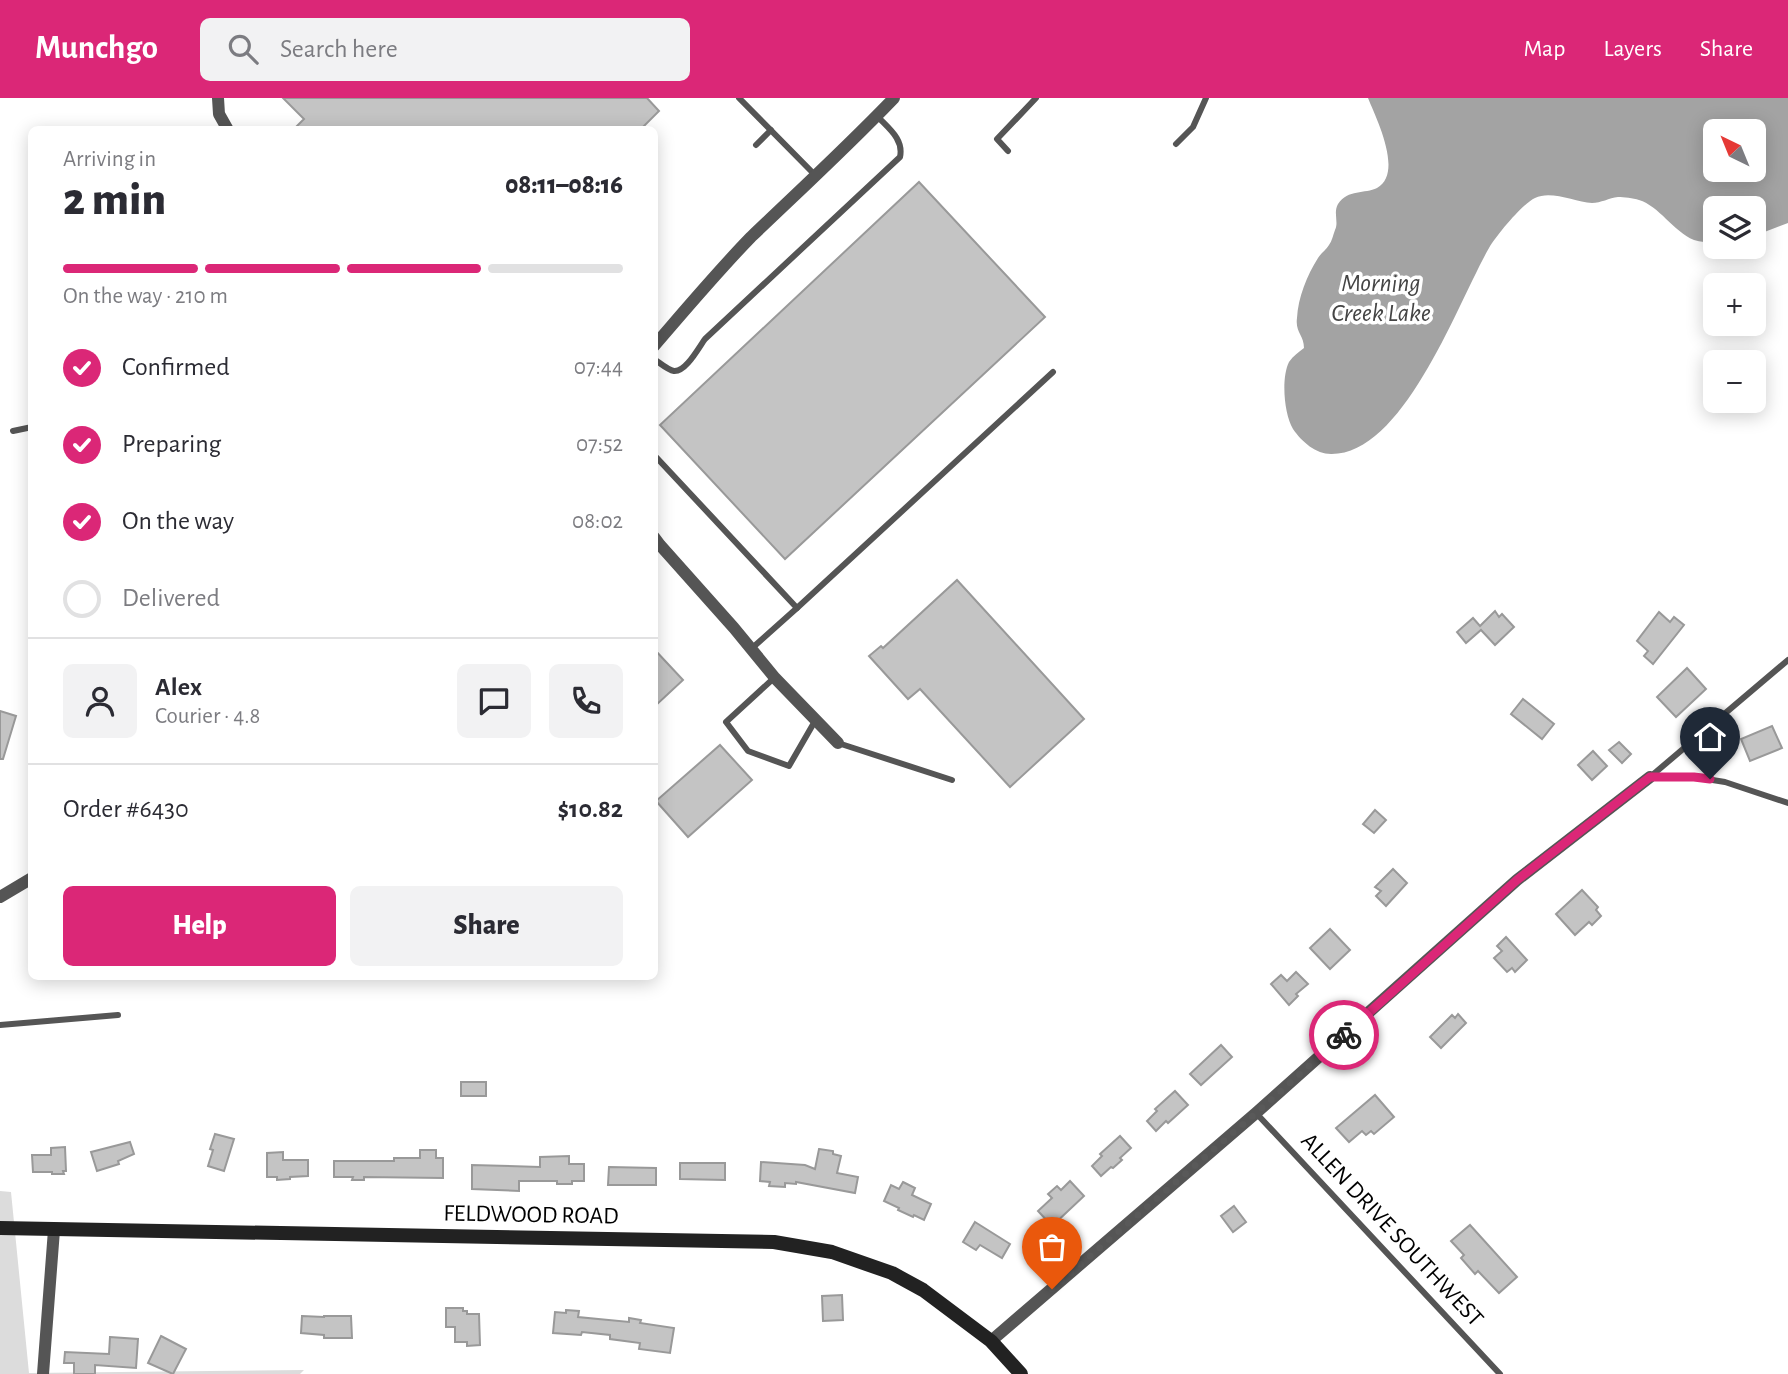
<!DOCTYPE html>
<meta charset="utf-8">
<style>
body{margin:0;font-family:"Alegreya Sans",sans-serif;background:#f2f2f3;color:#2b2b33;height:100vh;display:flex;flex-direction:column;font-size:26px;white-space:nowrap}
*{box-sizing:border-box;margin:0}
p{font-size:23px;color:#7c7c81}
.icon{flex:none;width:38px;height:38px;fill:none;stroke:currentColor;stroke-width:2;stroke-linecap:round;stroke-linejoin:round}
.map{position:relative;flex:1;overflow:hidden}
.side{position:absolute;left:28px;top:28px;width:630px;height:854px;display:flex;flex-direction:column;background:#fff;border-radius:10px;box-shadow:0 4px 18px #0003}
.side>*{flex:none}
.needle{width:46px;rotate:317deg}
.buttons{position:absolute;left:1703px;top:21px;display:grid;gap:14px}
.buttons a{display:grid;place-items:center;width:63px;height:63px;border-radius:10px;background:#fff;box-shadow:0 4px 18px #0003;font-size:35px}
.pin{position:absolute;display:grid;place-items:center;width:60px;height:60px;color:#fff;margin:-72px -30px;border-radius:50% 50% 50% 0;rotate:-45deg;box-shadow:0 0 7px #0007}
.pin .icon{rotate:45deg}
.courier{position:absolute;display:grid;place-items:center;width:70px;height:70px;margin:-35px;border:5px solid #db2777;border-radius:50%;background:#fff;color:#222;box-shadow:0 2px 9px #0007}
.headline em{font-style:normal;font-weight:800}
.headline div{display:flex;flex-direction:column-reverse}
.headline{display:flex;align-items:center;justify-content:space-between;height:119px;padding:0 35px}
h1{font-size:46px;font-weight:800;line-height:52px}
.bar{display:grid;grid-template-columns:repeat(4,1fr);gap:10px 7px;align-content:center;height:84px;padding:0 35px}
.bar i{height:9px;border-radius:5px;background:#e1e1e2}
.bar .current{background:#db2777}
.bar p{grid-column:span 4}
.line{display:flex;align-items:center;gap:18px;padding:0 35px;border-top:2px solid #e1e1e2}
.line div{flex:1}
.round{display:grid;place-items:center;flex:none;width:74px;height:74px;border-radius:10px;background:#f2f2f3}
ol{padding:0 35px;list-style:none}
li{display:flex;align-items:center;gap:21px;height:77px}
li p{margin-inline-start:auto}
li .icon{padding:7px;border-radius:50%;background:#db2777;color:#fff;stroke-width:4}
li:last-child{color:#7c7c81}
li i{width:38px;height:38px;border:4px solid #e1e1e2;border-radius:50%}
.action{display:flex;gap:14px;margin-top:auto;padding:14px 35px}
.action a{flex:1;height:80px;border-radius:10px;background:#db2777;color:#fff;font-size:28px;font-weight:800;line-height:80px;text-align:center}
.action a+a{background:#f2f2f3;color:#2b2b33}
header{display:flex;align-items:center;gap:42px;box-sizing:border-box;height:98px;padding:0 35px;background:#db2777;color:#fff}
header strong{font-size:33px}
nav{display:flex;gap:38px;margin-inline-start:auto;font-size:24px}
.search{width:490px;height:63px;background:#f2f2f3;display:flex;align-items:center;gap:18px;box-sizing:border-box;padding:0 24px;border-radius:10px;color:#7c7c81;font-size:26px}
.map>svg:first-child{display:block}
.green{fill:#dcdcdc}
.water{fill:#a3a3a3;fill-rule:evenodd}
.building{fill:#c4c4c4;stroke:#999;stroke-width:2}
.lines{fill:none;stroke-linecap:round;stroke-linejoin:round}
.lane{stroke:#555;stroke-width:6}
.street{stroke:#555;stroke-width:12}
.secondary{stroke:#222;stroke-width:14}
.done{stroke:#595959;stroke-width:7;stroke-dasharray:0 12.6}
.route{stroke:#db2777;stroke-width:9}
.labels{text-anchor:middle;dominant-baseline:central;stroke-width:7;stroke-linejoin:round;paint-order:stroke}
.street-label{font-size:24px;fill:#000;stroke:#fff}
.water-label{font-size:26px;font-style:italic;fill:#444;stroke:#fff}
</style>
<header>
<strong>Munchgo</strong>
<div class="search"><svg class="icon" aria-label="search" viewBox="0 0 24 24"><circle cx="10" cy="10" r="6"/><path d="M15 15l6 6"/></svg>Search here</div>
<nav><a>Map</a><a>Layers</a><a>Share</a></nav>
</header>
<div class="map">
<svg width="1788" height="1276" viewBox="0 0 1788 1276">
<rect width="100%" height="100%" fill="#fff"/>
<path class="green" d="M0,1093L11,1094L29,1275L304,1272L300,1276H0Z"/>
<path class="water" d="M1368,0H1788V125L1754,138V110H1715V145C1708,144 1700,144 1694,142C1673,133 1659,108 1639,102C1633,100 1624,99 1618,99C1609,100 1601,105 1592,105C1575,104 1551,92 1535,100C1522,106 1496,138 1489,150C1458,204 1404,357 1331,356C1316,356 1302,344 1293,331C1284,316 1281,280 1289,264C1293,258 1299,254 1304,250C1304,237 1295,234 1297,220C1298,200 1307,177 1318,160C1321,155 1326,152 1329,147C1332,143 1333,137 1335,132C1339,124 1333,115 1338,106C1348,91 1365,96 1377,90C1404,75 1376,20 1368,0ZM1715,33H1754V72H1715Z"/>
<g class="building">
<path d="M283,0H647L659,13L640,32H293L304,21Z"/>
<path d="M919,84L1045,219L785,461L660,327Z"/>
<path d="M957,482L1084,621L1010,689L920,591L908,601L869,558L881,548L883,550Z"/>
<path d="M1495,513L1499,519L1502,516L1514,529L1495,547L1481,532L1466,545L1457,534L1473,520L1480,528Z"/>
<path d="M1659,514L1670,524L1674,519L1684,527L1653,566L1644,558L1648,553L1637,543Z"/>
<path d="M654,551L683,582L654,609Z"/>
<path d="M1687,570L1706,591L1676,619L1657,599Z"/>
<path d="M1523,601L1554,626L1542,641L1511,616Z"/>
<path d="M0,613L16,618L3,661H0Z"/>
<path d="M1772,628L1782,650L1750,663L1741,641Z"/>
<path d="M1619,644L1631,656L1622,665L1609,652Z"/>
<path d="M720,647L752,682L688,739L656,703Z"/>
<path d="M1593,653L1607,668L1592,682L1578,667Z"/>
<path d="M1375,712L1386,722L1374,735L1363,726Z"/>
<path d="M1393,771L1407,785L1386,808L1376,798L1381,793L1375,789Z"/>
<path d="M1582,792L1598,809L1596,812L1601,818L1592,827L1589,824L1575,837L1556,816Z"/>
<path d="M1330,831L1350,852L1330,871L1310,850Z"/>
<path d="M1506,839L1527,862L1515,874L1512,870L1507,874L1494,860L1502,853L1497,848Z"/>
<path d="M1296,874L1308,886L1296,896L1298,898L1289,907L1271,886L1281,877L1287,883Z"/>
<path d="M1458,916L1466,925L1441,950L1430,939L1452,917L1455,920Z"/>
<path d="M1221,947L1232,959L1201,987L1190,976Z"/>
<rect x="461" y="984" width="25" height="14"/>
<path d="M1175,993L1188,1007L1168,1025L1166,1023L1156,1033L1147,1023L1157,1013L1155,1011Z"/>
<path d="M1375,997L1394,1019L1374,1036L1371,1033L1366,1037L1362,1033L1349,1044L1336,1030Z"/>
<path d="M215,1036L234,1041L224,1073L208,1068L213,1052L210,1051Z"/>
<path d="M1120,1038L1131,1050L1120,1060L1122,1062L1113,1070L1111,1069L1101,1078L1092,1068L1102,1058L1100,1056Z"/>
<path d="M130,1044L134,1056L118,1063L119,1066L97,1073L91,1054Z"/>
<path d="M65,1049L66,1073H63L64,1076H52V1074H33L32,1057H51V1050Z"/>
<path d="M819,1051L833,1053V1056L841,1058L837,1075L858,1079L855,1095L796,1084V1086L785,1085V1089L769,1088L770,1084L760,1083L761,1064L805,1067L815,1071Z"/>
<path d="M420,1052H436V1060H443V1080L364,1079V1082H352L353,1079H334V1063H394V1060H420Z"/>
<path d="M283,1054V1062H308V1078L290,1079V1081L277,1082V1079H267V1055Z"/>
<path d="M569,1058V1066H584V1083H572V1086H557V1083H519V1093L472,1091V1067L540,1069V1059Z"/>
<path d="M680,1065H725V1082L680,1081Z"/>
<path d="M609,1069L656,1070V1087H608Z"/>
<path d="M1070,1083L1084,1098L1052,1128L1038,1113L1052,1100L1048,1096L1057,1088L1061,1092Z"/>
<path d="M903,1084L915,1090L912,1097L931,1106L924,1122L914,1117L913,1119L898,1112L899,1110L884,1103L891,1087L899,1091Z"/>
<path d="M1234,1108L1246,1124L1233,1134L1221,1118Z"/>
<path d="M975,1124L1010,1146L1002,1160L980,1147L976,1152L963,1144Z"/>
<path d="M1470,1127L1517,1179L1499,1195L1478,1173L1475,1176L1461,1160L1464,1157L1451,1143Z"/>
<path d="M842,1197L843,1222L823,1223L822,1198Z"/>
<path d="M446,1210H463V1213H467V1216H479L480,1247L467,1248V1244H455V1229H446Z"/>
<path d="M566,1212L579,1213L578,1219L629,1224V1220L641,1222L640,1225L674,1230L670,1255L639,1251L640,1245L610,1241V1237L582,1234L581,1237L553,1235L555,1214L566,1215Z"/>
<path d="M302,1218L324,1219V1218H351L352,1240H324V1237L301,1235Z"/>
<path d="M161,1238L186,1251L173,1276L148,1265Z"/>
<path d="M110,1239L138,1241L136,1270L95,1267V1276H74V1265H64L65,1254L109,1256Z"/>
</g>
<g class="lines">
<g class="lane">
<path d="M739,0L816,78"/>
<path d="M1176,46L1193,29L1206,0"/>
<path d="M756,47L771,32"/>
<path d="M1008,53L997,41L1036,0"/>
<path d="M654,261C660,265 668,272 674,273C686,274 699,249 705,241L900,59C904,41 888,30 877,18"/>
<path d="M13,333L32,329"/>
<path d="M656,359L797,510L751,551"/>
<path d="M797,510L1053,274"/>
<path d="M774,580L726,624L748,653L789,668L815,623"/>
<path d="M838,645L952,682"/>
<path d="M1650,679L1788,562"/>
<path d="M1650,679H1694L1725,684L1788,705"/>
<path d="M0,927L118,917"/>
<path d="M1256,1015L1500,1276"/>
</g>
<g class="street">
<path d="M218,0L219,16L228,32"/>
<path d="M654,248C686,211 717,174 751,139C799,93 848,48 894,0"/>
<path d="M654,439L660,447L734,530L775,580L838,645"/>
<path d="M0,799L32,780"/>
<path d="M991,1243L1256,1015L1517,782L1650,679"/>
<path d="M43,1276L54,1132"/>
</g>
<path class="secondary" d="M0,1130L774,1144L832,1154L892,1175L923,1192L991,1243L1021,1276"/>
</g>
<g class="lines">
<path class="done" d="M1052,1191L1256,1015L1344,937"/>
<path class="route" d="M1344,937L1517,782L1650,679H1694L1710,681"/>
</g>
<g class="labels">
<g class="street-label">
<text transform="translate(531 1117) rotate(1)">FELDWOOD ROAD</text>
<text transform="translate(1392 1132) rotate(47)">ALLEN DRIVE SOUTHWEST</text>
</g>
<g class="water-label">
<text x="1381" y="185">Morning<tspan x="1381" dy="30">Creek Lake</tspan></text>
</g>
</g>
</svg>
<div class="buttons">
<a><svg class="needle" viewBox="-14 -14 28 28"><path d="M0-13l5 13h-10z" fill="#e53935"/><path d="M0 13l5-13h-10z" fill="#7c7c81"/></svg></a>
<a><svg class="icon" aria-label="layers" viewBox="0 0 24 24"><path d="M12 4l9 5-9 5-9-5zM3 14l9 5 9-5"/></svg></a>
<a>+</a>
<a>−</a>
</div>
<div class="pin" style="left:1052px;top:1191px;background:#ea580c"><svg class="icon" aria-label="bag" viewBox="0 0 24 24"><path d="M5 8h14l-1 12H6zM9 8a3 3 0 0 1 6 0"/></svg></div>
<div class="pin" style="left:1710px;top:681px;background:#1f2937"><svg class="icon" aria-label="home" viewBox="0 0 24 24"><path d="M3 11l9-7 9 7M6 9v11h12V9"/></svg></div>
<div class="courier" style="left:1344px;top:937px"><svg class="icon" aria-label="bike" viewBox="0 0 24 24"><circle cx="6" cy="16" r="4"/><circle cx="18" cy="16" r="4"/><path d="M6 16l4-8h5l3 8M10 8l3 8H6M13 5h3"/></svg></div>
<section class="side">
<div class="headline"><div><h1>2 min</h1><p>Arriving in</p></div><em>08:11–08:16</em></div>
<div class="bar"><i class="current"></i><i class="current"></i><i class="current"></i><i></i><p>On the way · 210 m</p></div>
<ol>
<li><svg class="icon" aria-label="check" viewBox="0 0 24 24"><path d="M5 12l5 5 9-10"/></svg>Confirmed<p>07:44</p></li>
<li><svg class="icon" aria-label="check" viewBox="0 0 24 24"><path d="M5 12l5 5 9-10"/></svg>Preparing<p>07:52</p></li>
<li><svg class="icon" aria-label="check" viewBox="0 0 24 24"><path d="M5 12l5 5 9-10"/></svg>On the way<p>08:02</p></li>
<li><i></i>Delivered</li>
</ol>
<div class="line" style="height:126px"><a class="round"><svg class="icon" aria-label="person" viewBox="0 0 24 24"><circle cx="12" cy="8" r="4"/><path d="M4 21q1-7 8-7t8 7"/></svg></a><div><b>Alex</b><p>Courier · 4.8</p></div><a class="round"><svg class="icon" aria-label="chat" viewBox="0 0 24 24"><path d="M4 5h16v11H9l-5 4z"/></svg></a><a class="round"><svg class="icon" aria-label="phone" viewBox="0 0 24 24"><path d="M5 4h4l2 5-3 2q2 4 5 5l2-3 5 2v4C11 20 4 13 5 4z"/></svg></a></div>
<div class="line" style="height:91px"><div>Order #6430</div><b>$10.82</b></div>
<div class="action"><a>Help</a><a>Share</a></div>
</section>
</div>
